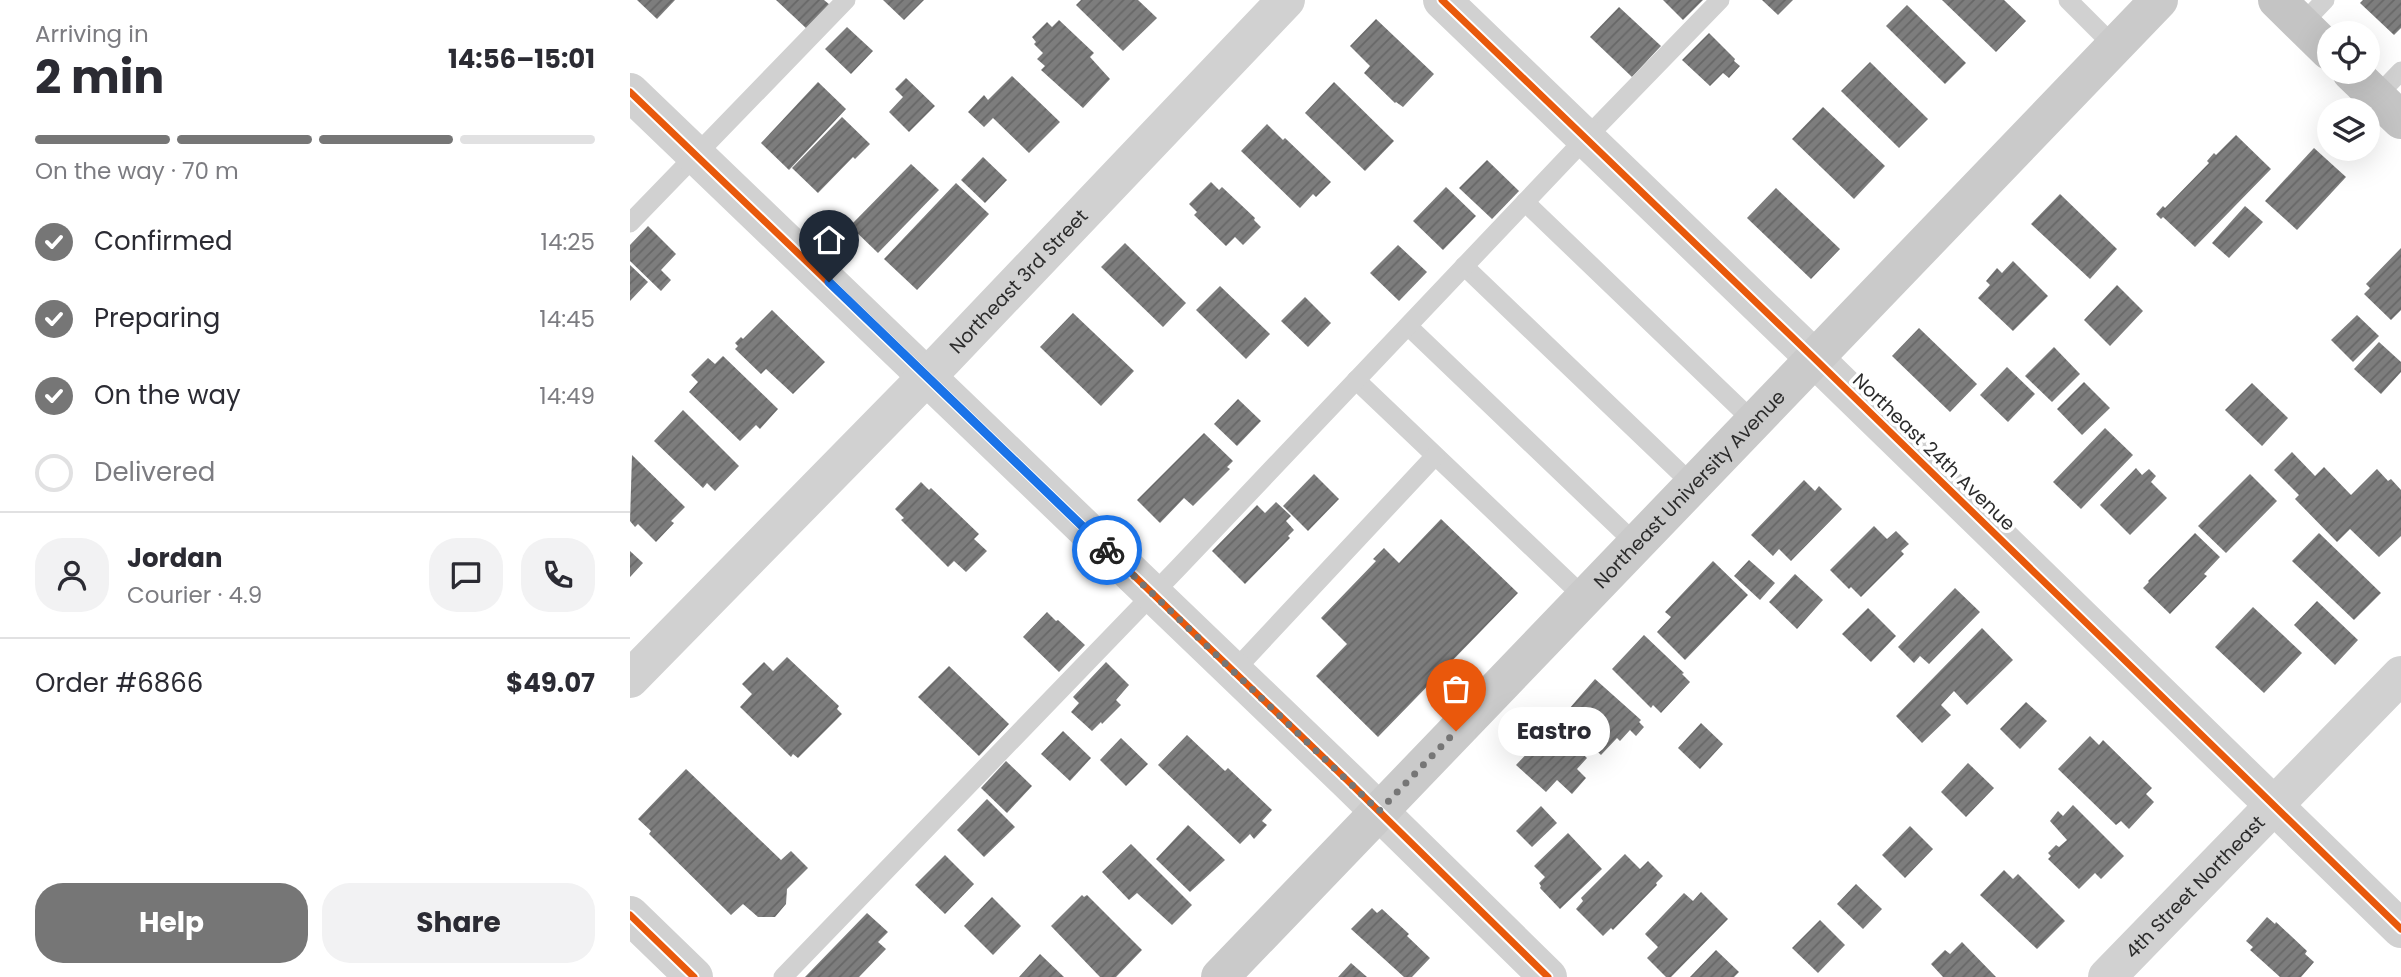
<!DOCTYPE html>
<meta charset="utf-8">
<style>
body{margin:0;font-family:Poppins,sans-serif;background:#f2f2f3;color:#2b2b33;height:100vh;display:flex;flex-direction:column;font-size:26px;white-space:nowrap}
*{box-sizing:border-box;margin:0}
p{font-size:23px;color:#7c7c81}
.icon{flex:none;width:38px;height:38px;fill:none;stroke:currentColor;stroke-width:2;stroke-linecap:round;stroke-linejoin:round}
.map{position:relative;flex:1;overflow:hidden}
.sheet{display:flex;flex-direction:column;background:#fff;width:630px}
.sheet>*{flex:none}
.tools{position:absolute;left:1687px;top:21px;display:grid;gap:14px}
.tools a{display:grid;place-items:center;width:63px;height:63px;border-radius:50%;background:#fff;box-shadow:0 7px 28px #0002;font-size:35px}
.pin{position:absolute;display:grid;place-items:center;width:60px;height:60px;color:#fff;margin:-72px -30px;border-radius:50% 50% 50% 0;rotate:-45deg;box-shadow:0 0 7px #0007}
.pin .icon{rotate:45deg}
.courier{position:absolute;display:grid;place-items:center;width:70px;height:70px;margin:-35px;border:5px solid #1a73e8;border-radius:50%;background:#fff;color:#222;box-shadow:0 2px 9px #0007}
.bubble{position:absolute;height:49px;border-radius:24px;background:#fff;box-shadow:0 7px 28px #0002;font-size:23px;font-weight:700;line-height:49px;text-align:center}
.overview em{font-style:normal;font-weight:700}
.overview div{display:flex;flex-direction:column-reverse}
.overview{display:flex;align-items:center;justify-content:space-between;height:119px;padding:0 35px}
h1{font-size:46px;font-weight:700;line-height:52px}
.bar{display:grid;grid-template-columns:repeat(4,1fr);gap:10px 7px;align-content:center;height:84px;padding:0 35px}
.bar i{height:9px;border-radius:5px;background:#e1e1e2}
.bar .active{background:#767676}
.bar p{grid-column:span 4}
.line{display:flex;align-items:center;gap:18px;padding:0 35px;border-top:2px solid #e1e1e2}
.line div{flex:1}
.round{display:grid;place-items:center;flex:none;width:74px;height:74px;border-radius:28px;background:#f2f2f3}
ol{padding:0 35px;list-style:none}
li{display:flex;align-items:center;gap:21px;height:77px}
li p{margin-inline-start:auto}
li .icon{padding:7px;border-radius:50%;background:#767676;color:#fff;stroke-width:4}
li:last-child{color:#7c7c81}
li i{width:38px;height:38px;border:4px solid #e1e1e2;border-radius:50%}
.button{display:flex;gap:14px;margin-top:auto;padding:14px 35px}
.button a{flex:1;height:80px;border-radius:28px;background:#767676;color:#fff;font-size:28px;font-weight:700;line-height:80px;text-align:center}
.button a+a{background:#f2f2f3;color:#2b2b33}
main{display:flex;flex:1;min-height:0}
.map>svg:first-child{display:block}
.building{fill:url(#building-hatch)}
.lines{fill:none;stroke-linecap:round;stroke-linejoin:round}
.service{stroke:#d1d1d1;stroke-width:19}
.minor{stroke:#d1d1d1;stroke-width:38}
.secondary{stroke:#cacaca;stroke-width:38}
.primary{stroke:#c4c4c4;stroke-width:38}
.cycleway-casing{stroke:#fff;stroke-width:11}
.cycleway{stroke:#e8590c;stroke-width:7}
.done{stroke:#767676;stroke-width:7;stroke-dasharray:0 12.6}
.route{stroke:#1a73e8;stroke-width:9}
.labels{text-anchor:middle;dominant-baseline:central;stroke-width:7;stroke-linejoin:round;paint-order:stroke}
.street-label{font-size:19px;fill:#2c2c2c;stroke:#fff}
</style>
<main>
<section class="sheet">
<div class="overview"><div><h1>2 min</h1><p>Arriving in</p></div><em>14:56–15:01</em></div>
<div class="bar"><i class="active"></i><i class="active"></i><i class="active"></i><i></i><p>On the way · 70 m</p></div>
<ol>
<li><svg class="icon" aria-label="check" viewBox="0 0 24 24"><path d="M5 12l5 5 9-10"/></svg>Confirmed<p>14:25</p></li>
<li><svg class="icon" aria-label="check" viewBox="0 0 24 24"><path d="M5 12l5 5 9-10"/></svg>Preparing<p>14:45</p></li>
<li><svg class="icon" aria-label="check" viewBox="0 0 24 24"><path d="M5 12l5 5 9-10"/></svg>On the way<p>14:49</p></li>
<li><i></i>Delivered</li>
</ol>
<div class="line" style="height:126px"><a class="round"><svg class="icon" aria-label="person" viewBox="0 0 24 24"><circle cx="12" cy="8" r="4"/><path d="M4 21q1-7 8-7t8 7"/></svg></a><div><b>Jordan</b><p>Courier · 4.9</p></div><a class="round"><svg class="icon" aria-label="chat" viewBox="0 0 24 24"><path d="M4 5h16v11H9l-5 4z"/></svg></a><a class="round"><svg class="icon" aria-label="phone" viewBox="0 0 24 24"><path d="M5 4h4l2 5-3 2q2 4 5 5l2-3 5 2v4C11 20 4 13 5 4z"/></svg></a></div>
<div class="line" style="height:91px"><div>Order #6866</div><b>$49.07</b></div>
<div class="button"><a>Help</a><a>Share</a></div>
</section>
<div class="map">
<svg width="1771" height="977" viewBox="0 0 1771 977">
<defs>
<pattern id="building-hatch" width="6" height="6" patternUnits="userSpaceOnUse" patternTransform="scale(1.75)"><rect width="6" height="6" fill="#7d7d7d"/><path d="M-1 1l2-2M0 6l6-6M5 7l2-2" fill="none" stroke="#676767"/></pattern>
</defs>
<rect width="100%" height="100%" fill="#fff"/>
<g class="building">
<path d="M7,0H45L27,19Z"/>
<path d="M146,0H194L200,5L177,29Z"/>
<path d="M253,0H294L274,20Z"/>
<path d="M451,0H508L527,18L493,51L446,5Z"/>
<path d="M1033,0H1073L1053,20Z"/>
<path d="M1132,0H1163L1148,15Z"/>
<path d="M1312,0H1374L1396,21L1366,52Z"/>
<path d="M1733,0H1771V28L1764,35L1730,3Z"/>
<path d="M1277,5L1336,63L1315,84L1256,26Z"/>
<path d="M989,7L1031,46L1002,77L960,37Z"/>
<path d="M746,19L804,74L773,107L766,102L765,103L734,73L740,66L720,46Z"/>
<path d="M429,20L464,53L460,57L480,79L453,108L411,70L415,66L407,59L413,53L404,44L406,42L402,37L417,22L422,27Z"/>
<path d="M217,27L243,51L221,74L195,49Z"/>
<path d="M1079,33L1105,59L1104,61L1110,66L1099,78L1093,73L1080,86L1052,60Z"/>
<path d="M1240,62L1298,119L1269,148L1211,91Z"/>
<path d="M382,76L430,122L399,153L363,118L354,127L338,112L354,95L358,100Z"/>
<path d="M276,78L305,106L279,132L259,112L273,97L265,89Z"/>
<path d="M188,82L216,109L159,170L131,143Z"/>
<path d="M704,82L764,141L735,171L675,113Z"/>
<path d="M1193,107L1255,166L1224,199L1162,139Z"/>
<path d="M212,117L240,144L225,159L223,157L188,193L162,168Z"/>
<path d="M637,124L653,140L655,138L701,182L686,197L683,194L670,208L611,151Z"/>
<path d="M1606,135L1641,169L1565,247L1533,217L1531,219L1526,214L1533,206L1535,208L1579,163L1577,161L1584,153L1586,155Z"/>
<path d="M1684,148L1716,177L1667,230L1635,201Z"/>
<path d="M353,157L377,180L355,203L331,180Z"/>
<path d="M857,160L889,191L862,219L829,188Z"/>
<path d="M281,164L309,190L248,253L220,226Z"/>
<path d="M581,182L589,190L592,187L625,218L624,220L631,227L613,245L605,237L596,246L564,215L567,212L559,204Z"/>
<path d="M326,183L359,214L287,290L254,259Z"/>
<path d="M816,187L846,216L813,250L783,221Z"/>
<path d="M1146,188L1210,249L1181,279L1117,218Z"/>
<path d="M1430,194L1487,249L1460,279L1401,224Z"/>
<path d="M1615,206L1633,222L1599,258L1582,243Z"/>
<path d="M18,226L46,254L31,270L41,280L31,291L0,261V245Z"/>
<path d="M495,243L556,303L533,327L471,267Z"/>
<path d="M768,245L797,272L769,301L740,273Z"/>
<path d="M1771,248V310L1761,320L1734,294L1740,288L1736,284Z"/>
<path d="M1383,261L1418,296L1383,331L1348,298L1360,285L1356,281L1367,268L1372,273Z"/>
<path d="M0,265L18,282L0,301Z"/>
<path d="M1487,285L1513,311L1480,346L1454,320Z"/>
<path d="M590,286L640,334L616,359L566,310Z"/>
<path d="M675,297L701,323L678,347L651,321Z"/>
<path d="M142,310L195,362L163,394L136,369L131,374L105,349L108,346L105,343L111,337L113,339Z"/>
<path d="M443,313L504,371L471,406L410,347Z"/>
<path d="M1727,315L1749,336L1723,362L1701,340Z"/>
<path d="M1289,328L1347,384L1320,412L1262,356Z"/>
<path d="M1749,342L1771,362V372L1751,394L1724,369Z"/>
<path d="M1424,347L1450,374L1422,402L1395,376Z"/>
<path d="M93,356L148,409L130,429L126,425L110,441L59,392L68,382L61,375L78,358L85,364Z"/>
<path d="M1377,367L1405,394L1378,422L1350,395Z"/>
<path d="M1454,382L1480,408L1452,435L1427,409Z"/>
<path d="M1622,383L1658,418L1632,446L1595,410Z"/>
<path d="M608,399L631,421L607,446L584,424Z"/>
<path d="M53,410L109,466L85,491L77,483L73,488L24,441Z"/>
<path d="M1475,428L1503,455L1451,509L1423,482Z"/>
<path d="M574,433L603,461L597,467L600,469L563,506L554,498L530,523L507,500Z"/>
<path d="M1662,452L1685,476L1694,467L1721,495L1747,469L1758,481L1761,479L1771,490V536L1749,557L1720,529L1707,542L1665,499L1669,495L1644,470Z"/>
<path d="M2,455L55,507L41,521L44,523L26,542L8,524L5,527L0,521Z"/>
<path d="M1506,468L1512,475L1519,469L1526,476L1521,482L1537,498L1500,535L1470,505Z"/>
<path d="M684,474L709,499L678,531L653,506Z"/>
<path d="M1620,474L1647,501L1596,553L1568,526Z"/>
<path d="M1174,480L1185,491L1189,486L1212,509L1161,561L1149,549L1143,556L1121,535Z"/>
<path d="M291,482L299,490L301,488L349,534L344,539L357,551L336,572L324,561L318,567L271,520L274,518L265,509Z"/>
<path d="M646,502L661,516L656,521L664,530L658,536L660,538L615,584L582,551L627,505L635,513Z"/>
<path d="M811,519L888,593L748,737L686,676L717,644L691,618L746,561L743,559L754,548L769,563Z"/>
<path d="M1244,526L1257,539L1266,531L1279,544L1271,551L1274,554L1231,597L1221,587L1219,589L1200,570Z"/>
<path d="M1565,533L1590,557L1574,574L1577,576L1540,614L1513,588L1519,582L1518,581Z"/>
<path d="M1689,533L1751,593L1724,620L1662,561Z"/>
<path d="M0,551L13,563L0,577Z"/>
<path d="M1119,560L1145,583L1130,600L1104,576Z"/>
<path d="M1083,561L1118,595L1055,660L1027,632L1041,617L1035,612Z"/>
<path d="M1165,574L1193,600L1167,629L1139,602Z"/>
<path d="M1325,588L1350,612L1299,664L1290,656L1284,663L1268,647Z"/>
<path d="M1687,601L1728,640L1705,665L1664,625Z"/>
<path d="M1623,607L1672,653L1634,693L1585,647Z"/>
<path d="M1238,608L1266,636L1241,662L1212,634Z"/>
<path d="M417,612L426,621L428,620L455,645L429,672L393,637Z"/>
<path d="M1352,628L1383,660L1337,705L1324,691L1311,705L1321,715L1292,743L1266,716Z"/>
<path d="M1014,635L1054,673L1052,674L1060,682L1031,713L1023,705L1021,708L982,669Z"/>
<path d="M157,657L209,706L207,709L212,714L168,758L163,754L161,757L110,707L122,694L112,684L134,662L143,671Z"/>
<path d="M476,662L499,685L486,700L491,705L472,724L471,722L462,731L441,712L449,703L443,697Z"/>
<path d="M319,666L379,724L349,756L288,697Z"/>
<path d="M965,679L1011,720L1009,722L1014,727L1006,736L1000,730L990,741L987,738L971,755L949,734L957,726L939,709Z"/>
<path d="M1396,702L1417,721L1390,749L1370,729Z"/>
<path d="M1071,723L1093,744L1070,769L1048,748Z"/>
<path d="M923,726L957,758L947,769L956,778L942,794L927,780L916,792L886,765Z"/>
<path d="M433,731L461,758L440,781L411,754Z"/>
<path d="M557,735L595,771L598,768L642,810L632,821L637,825L624,839L620,834L610,844L528,765Z"/>
<path d="M1460,736L1469,745L1473,740L1522,788L1516,794L1524,802L1499,829L1491,821L1486,825L1428,769Z"/>
<path d="M491,738L518,764L496,786L470,760Z"/>
<path d="M376,761L402,786L377,813L351,788Z"/>
<path d="M1338,763L1364,788L1336,817L1311,792Z"/>
<path d="M56,769L151,860L161,851L178,868L157,889L156,904L145,917H128L113,904L101,915L19,834L21,831L8,819Z"/>
<path d="M357,799L385,827L354,857L327,830Z"/>
<path d="M1443,805L1494,856L1471,879L1465,873L1449,889L1418,859L1421,856L1418,853L1426,845L1429,847L1437,840L1420,821L1428,811L1433,816Z"/>
<path d="M911,806L927,823L902,847L886,831Z"/>
<path d="M558,825L595,860L560,892L526,859Z"/>
<path d="M1280,826L1303,849L1275,878L1252,855Z"/>
<path d="M938,833L972,869L930,909L910,888L911,886L909,883L915,877L904,866Z"/>
<path d="M501,844L562,905L542,925L507,893L499,900L472,872Z"/>
<path d="M995,854L1010,869L1018,861L1033,876L1026,883L1027,885L983,930L981,928L973,936L946,909L953,901L951,898Z"/>
<path d="M315,855L344,884L315,914L285,885Z"/>
<path d="M1374,870L1383,879L1388,874L1435,921L1407,949L1350,895Z"/>
<path d="M1226,884L1252,909L1233,929L1207,904Z"/>
<path d="M1071,892L1098,919L1041,977H1036L1017,958L1028,947L1015,934L1054,893L1063,901Z"/>
<path d="M452,895L454,897L457,895L512,950L486,977H470L421,926Z"/>
<path d="M362,897L391,926L363,955L334,926Z"/>
<path d="M742,908L747,913L752,909L779,934L777,936L800,958L782,977H774L721,929Z"/>
<path d="M237,913L258,932L248,942L256,949L229,977H175Z"/>
<path d="M1637,917L1645,924L1646,922L1677,951L1675,954L1684,962L1671,977H1650L1620,950L1623,947L1616,941Z"/>
<path d="M1190,920L1215,945L1188,973L1162,948Z"/>
<path d="M1332,942L1366,977H1313L1301,964L1315,950L1320,954Z"/>
<path d="M1086,950L1109,972L1104,977H1060Z"/>
<path d="M410,954L434,977H389Z"/>
<path d="M721,963L737,977H708Z"/>
</g>
<g class="lines">
<g class="service">
<path d="M1438,0L1484,46"/>
<path d="M1672,24L1695,0"/>
<path d="M1747,96L1771,71"/>
<path d="M895,202L1124,422"/>
<path d="M0,223L216,0"/>
<path d="M834,266L1063,485"/>
<path d="M778,326L1006,544"/>
<path d="M726,380L954,597"/>
<path d="M603,672L805,456"/>
<path d="M153,977L548,568L955,139L1090,0"/>
</g>
<g class="minor">
<path d="M812,0L1184,358L1771,929"/>
<path d="M0,92L718,781L918,977"/>
<path id="s1" d="M0,679L314,359L656,0"/>
<path d="M0,915L64,977"/>
<path id="s2" d="M1477,977L1771,675"/>
</g>
<path class="secondary" id="s3" d="M590,977L1529,0"/>
<g class="primary">
<path d="M1647,0L1699,51"/>
<path d="M1721,72L1771,120"/>
</g>
<g class="cycleway-casing">
<g id="cycleway">
<path d="M812,0L1184,358L1771,929"/>
<path d="M0,92L718,781L918,977"/>
<path d="M0,915L64,977"/>
</g>
</g>
<use href="#cycleway" class="cycleway"/>
</g>
<g class="lines">
<path class="done" d="M477,550L749,811L826,731"/>
<path class="route" d="M199,282L477,550"/>
</g>
<g class="labels">
<g class="street-label">
<text stroke="none"><textPath href="#s1" startOffset="556">Northeast 3rd Street</textPath></text>
<text transform="translate(1304 452) rotate(44)">Northeast 24th Avenue</text>
<text stroke="none"><textPath href="#s3" startOffset="677">Northeast University Avenue</textPath></text>
<text stroke="none"><textPath href="#s2" startOffset="126">4th Street Northeast</textPath></text>
</g>
</g>
</svg>
<div class="tools">
<a><svg class="icon" aria-label="locate" viewBox="0 0 24 24"><circle cx="12" cy="12" r="6"/><path d="M12 2v4M12 18v4M2 12h4M18 12h4"/></svg></a>
<a><svg class="icon" aria-label="layers" viewBox="0 0 24 24"><path d="M12 4l9 5-9 5-9-5zM3 14l9 5 9-5"/></svg></a>
</div>
<div class="pin" style="left:826px;top:731px;background:#ea580c"><svg class="icon" aria-label="bag" viewBox="0 0 24 24"><path d="M5 8h14l-1 12H6zM9 8a3 3 0 0 1 6 0"/></svg></div>
<div class="pin" style="left:199px;top:282px;background:#1f2937"><svg class="icon" aria-label="home" viewBox="0 0 24 24"><path d="M3 11l9-7 9 7M6 9v11h12V9"/></svg></div>
<div class="courier" style="left:477px;top:550px"><svg class="icon" aria-label="bike" viewBox="0 0 24 24"><circle cx="6" cy="16" r="4"/><circle cx="18" cy="16" r="4"/><path d="M6 16l4-8h5l3 8M10 8l3 8H6M13 5h3"/></svg></div>
<div class="bubble" style="left:868px;top:707px;width:112px">Eastro</div>
</div>
</main>
